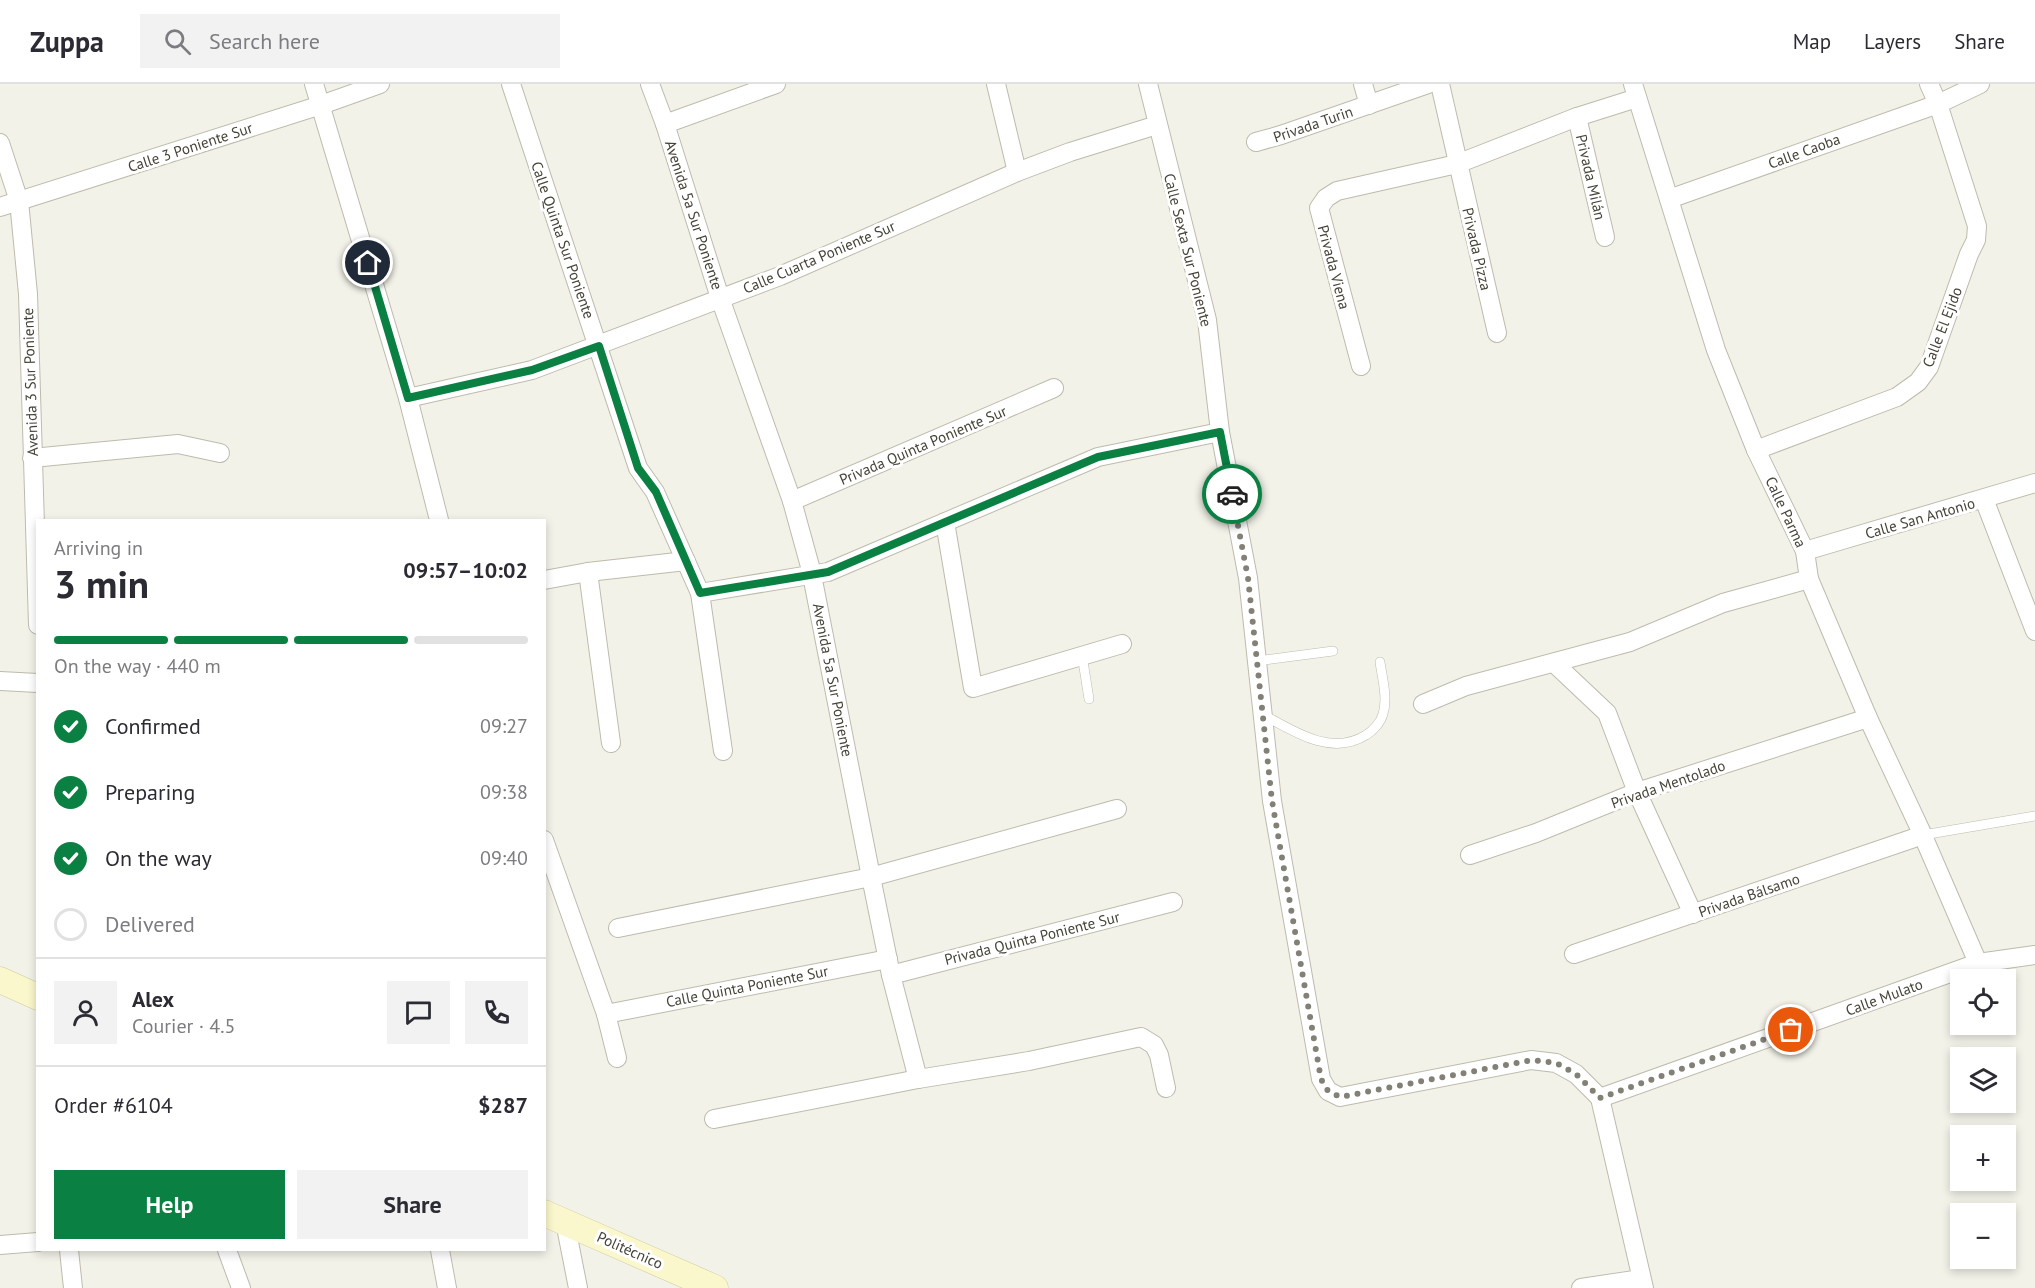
<!DOCTYPE html>
<meta charset="utf-8">
<style>
body{margin:0;font-family:"PT Sans",sans-serif;background:#f2f2f3;color:#2b2b33;height:100vh;display:flex;flex-direction:column;font-size:22px;white-space:nowrap}
*{box-sizing:border-box;margin:0}
p{font-size:20px;color:#7c7c81}
.icon{flex:none;width:33px;height:33px;fill:none;stroke:currentColor;stroke-width:2;stroke-linecap:round;stroke-linejoin:round}
.map{position:relative;flex:1;overflow:hidden}
.panel{position:absolute;left:36px;top:435px;width:510px;height:732px;display:flex;flex-direction:column;background:#fff;border-radius:0px;box-shadow:0 3px 9px #0003}
.panel>*{flex:none}
.fabs{position:absolute;left:1950px;top:885px;display:grid;gap:12px}
.fabs a{display:grid;place-items:center;width:66px;height:66px;border-radius:0px;background:#fff;box-shadow:0 3px 9px #0003;font-size:30px}
.pin{position:absolute;display:grid;place-items:center;width:51px;height:51px;color:#fff;margin:-26px;border:3px solid #fff;border-radius:50%;box-shadow:0 2px 6px #0007}
.courier{position:absolute;display:grid;place-items:center;width:60px;height:60px;margin:-30px;border:4px solid #0b8043;border-radius:50%;background:#fff;color:#222;box-shadow:0 2px 8px #0007}
.summary em{font-style:normal;font-weight:700}
.summary div{display:flex;flex-direction:column-reverse}
.summary{display:flex;align-items:center;justify-content:space-between;height:102px;padding:0 18px}
h1{font-size:39px;font-weight:700;line-height:45px}
.bar{display:grid;grid-template-columns:repeat(4,1fr);gap:9px 6px;align-content:center;height:72px;padding:0 18px}
.bar i{height:8px;border-radius:4px;background:#e1e1e2}
.bar .current{background:#0b8043}
.bar p{grid-column:span 4}
.line{display:flex;align-items:center;gap:15px;padding:0 18px;border-top:2px solid #e1e1e2}
.line div{flex:1}
.round{display:grid;place-items:center;flex:none;width:63px;height:63px;border-radius:0px;background:#f2f2f3}
ol{padding:0 18px;list-style:none}
li{display:flex;align-items:center;gap:18px;height:66px}
li p{margin-inline-start:auto}
li .icon{padding:6px;border-radius:50%;background:#0b8043;color:#fff;stroke-width:4}
li:last-child{color:#7c7c81}
li i{width:33px;height:33px;border:3px solid #e1e1e2;border-radius:50%}
.button{display:flex;gap:12px;margin-top:auto;padding:12px 18px}
.button a{flex:1;height:69px;border-radius:0px;background:#0b8043;color:#fff;font-size:24px;font-weight:700;line-height:69px;text-align:center}
.button a+a{background:#f2f2f3;color:#2b2b33}
header{display:flex;align-items:center;gap:36px;box-sizing:border-box;height:84px;padding:0 30px;background:#fff;border-bottom:2px solid #e1e1e2}
header strong{font-size:28px}
nav{display:flex;gap:33px;margin-inline-start:auto;font-size:21px}
.search{width:420px;height:54px;background:#f2f2f3;display:flex;align-items:center;gap:15px;box-sizing:border-box;padding:0 21px;border-radius:0px;color:#7c7c81;font-size:22px}
.map>svg:first-child{display:block}
.lines{fill:none;stroke-linecap:round;stroke-linejoin:round}
.lane-casing{stroke:#bebbac;stroke-width:10}
.street-casing{stroke:#bebbac;stroke-width:20}
.secondary-casing{stroke:#cfca9c;stroke-width:27}
.lane{stroke:#fff;stroke-width:9}
.street{stroke:#fff;stroke-width:18}
.secondary{stroke:#faf7cc;stroke-width:26}
.done{stroke:#838076;stroke-width:6;stroke-dasharray:0 10.8}
.route{stroke:#0b8043;stroke-width:8}
.labels{text-anchor:middle;dominant-baseline:central;stroke-width:6;stroke-linejoin:round;paint-order:stroke}
.street-label{font-size:15px;fill:#464338;stroke:#fff}
</style>
<header>
<strong>Zuppa</strong>
<div class="search"><svg class="icon" aria-label="search" viewBox="0 0 24 24"><circle cx="10" cy="10" r="6"/><path d="M15 15l6 6"/></svg>Search here</div>
<nav><a>Map</a><a>Layers</a><a>Share</a></nav>
</header>
<div class="map">
<svg width="2035" height="1204" viewBox="0 0 2035 1204">
<rect width="100%" height="100%" fill="#f3f2e9"/>
<g class="lines">
<g class="lane-casing">
<g id="lane">
<path d="M1082,571L1089,615"/>
<path d="M1257,577L1333,567"/>
<path d="M1262,630C1293,647 1331,673 1366,651C1373,647 1381,638 1383,630C1388,614 1382,593 1380,578"/>
<path d="M1923,751L2035,732"/>
</g>
</g>
<g class="street-casing">
<g id="street">
<path d="M314,0L408,314L439,436"/>
<path d="M511,0L638,384L655,408L700,509L723,667"/>
<path d="M650,0L665,40L720,214L792,417L811,486L871,793L891,891L918,995"/>
<path d="M996,0L1017,88"/>
<path d="M1148,0L1207,236L1220,348L1248,494L1272,717L1321,995L1328,1007L1340,1013L1531,976L1556,979L1576,990L1600,1014"/>
<path d="M1363,0L1369,21"/>
<path d="M1440,0L1497,249"/>
<path d="M1633,0L1716,266L1756,366L1805,467L1809,495L1868,634L1920,745L1978,879"/>
<path d="M1577,33L1605,153"/>
<path d="M665,40L776,0"/>
<path d="M1256,58L1281,51L1428,0"/>
<path d="M0,59L19,117L28,210L38,541"/>
<path d="M1669,115L1938,20L1980,0"/>
<path d="M0,123L321,21L380,0"/>
<path d="M1361,282L1319,124L1326,114L1337,107L1457,80L1577,33L1637,14"/>
<path d="M408,314L532,286L780,192L1017,88L1070,68L1157,41"/>
<path d="M1756,366L1897,313L1918,298L1929,283L1969,170L1976,156L1977,142L1938,20L1929,0"/>
<path d="M32,374L178,360L220,369"/>
<path d="M1984,415L2035,547"/>
<path d="M792,417L1054,304"/>
<path d="M945,438L973,604L1122,560"/>
<path d="M1805,467L2035,399"/>
<path d="M588,488L611,659"/>
<path d="M544,496L588,488L686,477"/>
<path d="M700,509L828,488L1098,373L1220,348"/>
<path d="M1554,579L1607,629L1637,708L1693,830"/>
<path d="M0,597L38,599"/>
<path d="M1423,620L1466,602L1630,558L1723,519L1809,495"/>
<path d="M544,756L606,930L617,974"/>
<path d="M1470,771L1536,749L1637,708L1868,634"/>
<path d="M618,844L871,793L1117,725"/>
<path d="M1574,870L1923,751"/>
<path d="M891,891L1173,818"/>
<path d="M606,930L888,875"/>
<path d="M1600,1014L1978,879L2035,871"/>
<path d="M1600,1014L1644,1204"/>
<path d="M714,1035L918,995L1029,977L1141,953L1154,961L1159,971L1166,1004"/>
<path d="M565,1138L578,1204"/>
<path d="M0,1161L38,1158"/>
<path d="M69,1166L73,1204"/>
<path d="M227,1166L241,1204"/>
<path d="M440,1166L447,1204"/>
<path d="M1581,1204L1641,1195"/>
</g>
</g>
<g class="secondary-casing">
<g id="secondary">
<path d="M0,896L38,913"/>
<path d="M544,1129L715,1204"/>
</g>
</g>
<use href="#lane" class="lane"/>
<use href="#street" class="street"/>
<use href="#secondary" class="secondary"/>
</g>
<g class="lines">
<path class="done" d="M1232,410L1248,494L1272,717L1321,995L1328,1007L1340,1013L1532,976L1556,979L1576,990L1600,1014L1791,946"/>
<path class="route" d="M368,179L408,314L532,286L599,262L638,384L656,408L700,509L828,488L1098,373L1220,348L1232,410"/>
</g>
<g class="labels">
<g class="street-label">
<text transform="translate(1313 40) rotate(-19)">Privada Turin</text>
<text transform="translate(190 63) rotate(-18)">Calle 3 Poniente Sur</text>
<text transform="translate(1804 67) rotate(-20)">Calle Caoba</text>
<text transform="translate(1591 93) rotate(77)">Privada Milán</text>
<text transform="translate(694 131) rotate(72)">Avenida 5a Sur Poniente</text>
<text transform="translate(563 156) rotate(71)">Calle Quinta Sur Poniente</text>
<text transform="translate(1477 165) rotate(77)">Privada Pizza</text>
<text transform="translate(1188 166) rotate(76)">Calle Sexta Sur Poniente</text>
<text transform="translate(819 173) rotate(-23)">Calle Cuarta Poniente Sur</text>
<text transform="translate(1334 183) rotate(75)">Privada Viena</text>
<text transform="translate(1942 243) rotate(-69)">Calle El Ejido</text>
<text transform="translate(30 298) rotate(-92)">Avenida 3 Sur Poniente</text>
<text transform="translate(923 361) rotate(-23)">Privada Quinta Poniente Sur</text>
<text transform="translate(1786 428) rotate(65)">Calle Parma</text>
<text transform="translate(1920 434) rotate(-16)">Calle San Antonio</text>
<text transform="translate(833 596) rotate(79)">Avenida 5a Sur Poniente</text>
<text transform="translate(1668 700) rotate(-19)">Privada Mentolado</text>
<text transform="translate(1749 811) rotate(-19)">Privada Bálsamo</text>
<text transform="translate(1032 854) rotate(-14)">Privada Quinta Poniente Sur</text>
<text transform="translate(747 902) rotate(-11)">Calle Quinta Poniente Sur</text>
<text transform="translate(1884 913) rotate(-20)">Calle Mulato</text>
<text transform="translate(630 1166) rotate(24)">Politécnico</text>
</g>
</g>
</svg>
<div class="fabs">
<a><svg class="icon" aria-label="locate" viewBox="0 0 24 24"><circle cx="12" cy="12" r="6"/><path d="M12 2v4M12 18v4M2 12h4M18 12h4"/></svg></a>
<a><svg class="icon" aria-label="layers" viewBox="0 0 24 24"><path d="M12 4l9 5-9 5-9-5zM3 14l9 5 9-5"/></svg></a>
<a>+</a>
<a>−</a>
</div>
<div class="pin" style="left:1791px;top:946px;background:#ea580c"><svg class="icon" aria-label="bag" viewBox="0 0 24 24"><path d="M5 8h14l-1 12H6zM9 8a3 3 0 0 1 6 0"/></svg></div>
<div class="pin" style="left:368px;top:179px;background:#1f2937"><svg class="icon" aria-label="home" viewBox="0 0 24 24"><path d="M3 11l9-7 9 7M6 9v11h12V9"/></svg></div>
<div class="courier" style="left:1232px;top:410px"><svg class="icon" aria-label="car" viewBox="0 0 24 24"><path d="M5 17H2v-5l4-1 3-4h7l3 4 3 1v5h-3M9 17h6M6 11h13"/><circle cx="7" cy="17" r="2"/><circle cx="17" cy="17" r="2"/></svg></div>
<section class="panel">
<div class="summary"><div><h1>3 min</h1><p>Arriving in</p></div><em>09:57–10:02</em></div>
<div class="bar"><i class="current"></i><i class="current"></i><i class="current"></i><i></i><p>On the way · 440 m</p></div>
<ol>
<li><svg class="icon" aria-label="check" viewBox="0 0 24 24"><path d="M5 12l5 5 9-10"/></svg>Confirmed<p>09:27</p></li>
<li><svg class="icon" aria-label="check" viewBox="0 0 24 24"><path d="M5 12l5 5 9-10"/></svg>Preparing<p>09:38</p></li>
<li><svg class="icon" aria-label="check" viewBox="0 0 24 24"><path d="M5 12l5 5 9-10"/></svg>On the way<p>09:40</p></li>
<li><i></i>Delivered</li>
</ol>
<div class="line" style="height:108px"><a class="round"><svg class="icon" aria-label="person" viewBox="0 0 24 24"><circle cx="12" cy="8" r="4"/><path d="M4 21q1-7 8-7t8 7"/></svg></a><div><b>Alex</b><p>Courier · 4.5</p></div><a class="round"><svg class="icon" aria-label="chat" viewBox="0 0 24 24"><path d="M4 5h16v11H9l-5 4z"/></svg></a><a class="round"><svg class="icon" aria-label="phone" viewBox="0 0 24 24"><path d="M5 4h4l2 5-3 2q2 4 5 5l2-3 5 2v4C11 20 4 13 5 4z"/></svg></a></div>
<div class="line" style="height:78px"><div>Order #6104</div><b>$287</b></div>
<div class="button"><a>Help</a><a>Share</a></div>
</section>
</div>
